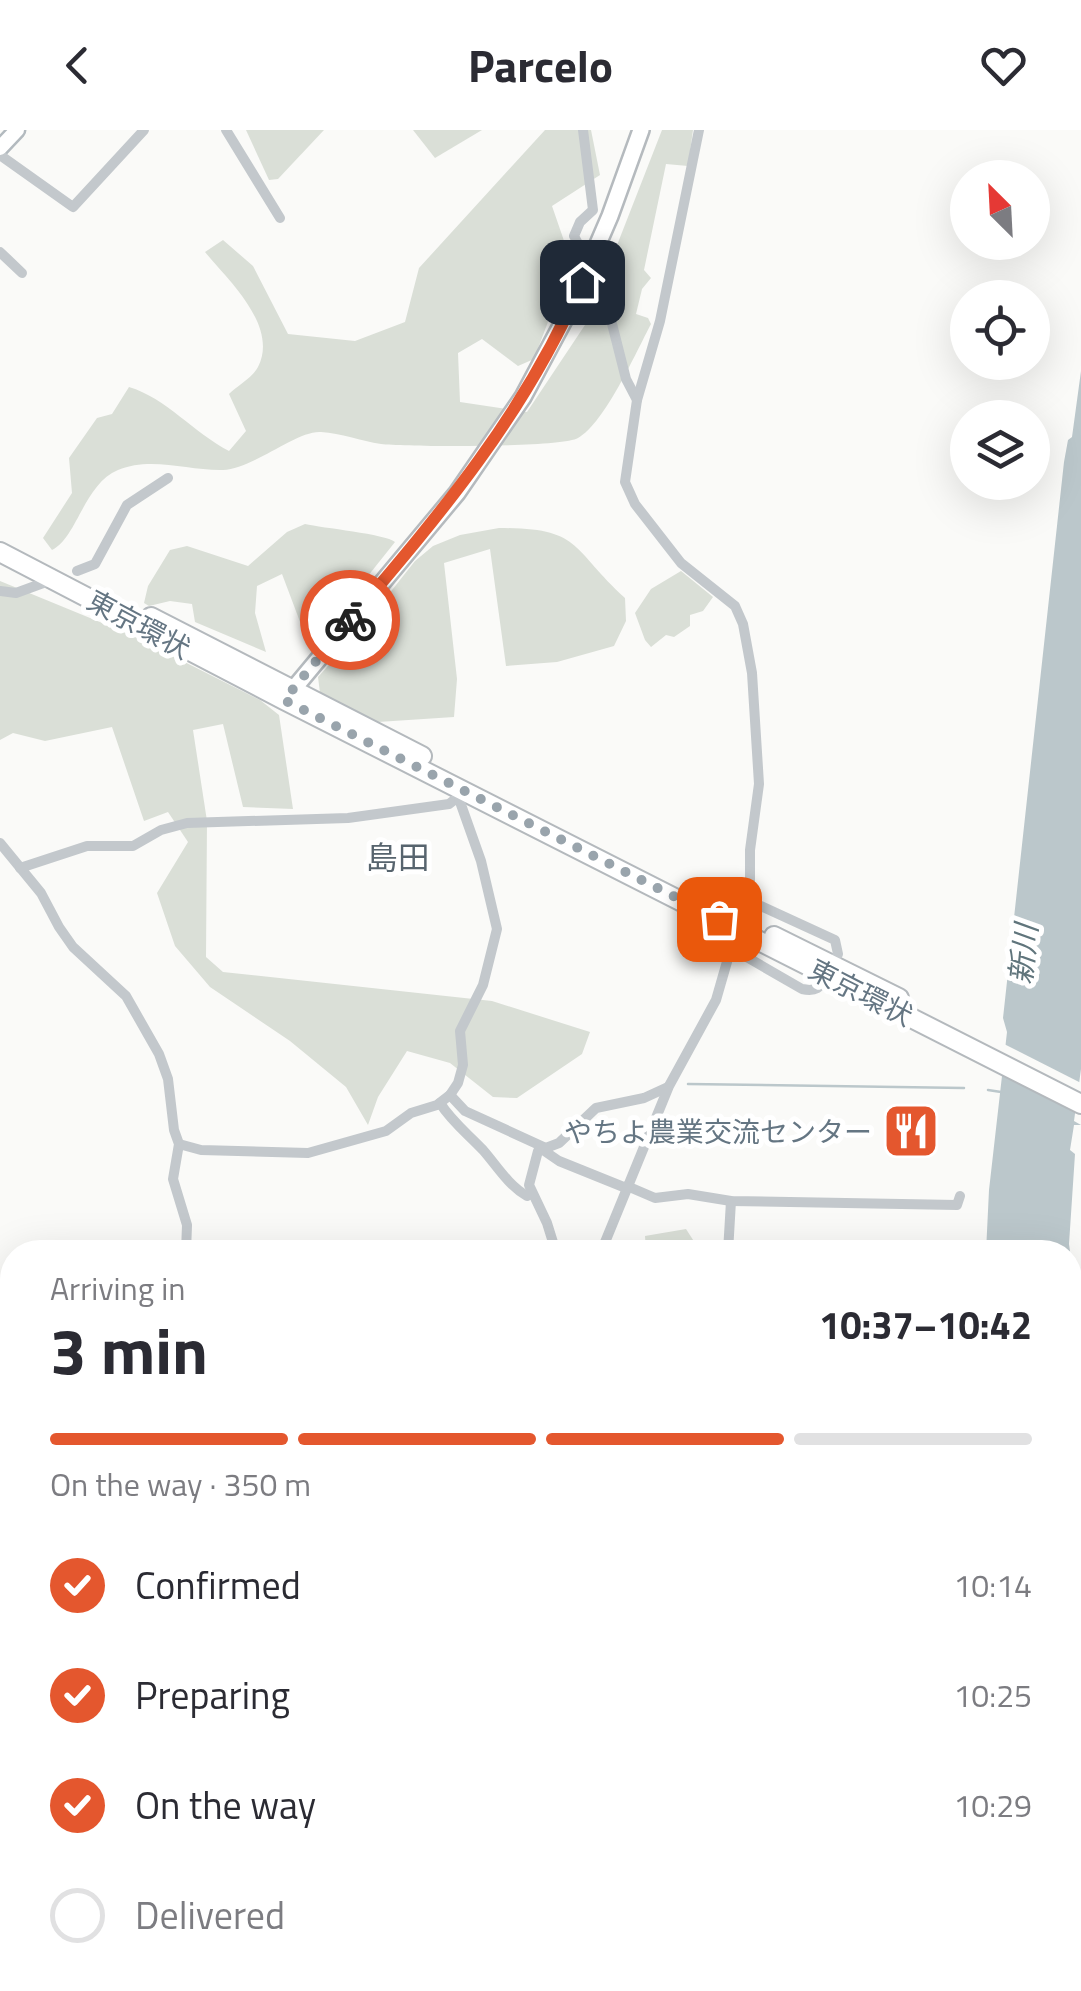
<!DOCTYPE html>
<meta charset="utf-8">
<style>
body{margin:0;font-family:"Titillium Web","Noto Sans JP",sans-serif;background:#f7f7f7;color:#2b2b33;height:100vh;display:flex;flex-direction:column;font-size:38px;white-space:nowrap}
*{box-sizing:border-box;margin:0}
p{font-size:32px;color:#7c7c81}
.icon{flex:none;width:55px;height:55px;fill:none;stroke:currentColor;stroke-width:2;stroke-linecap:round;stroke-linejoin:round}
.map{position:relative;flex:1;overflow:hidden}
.details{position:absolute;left:0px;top:1110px;width:1082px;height:752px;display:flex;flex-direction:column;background:#fff;border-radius:40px 40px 0 0;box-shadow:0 10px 40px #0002}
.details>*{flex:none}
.needle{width:65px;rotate:336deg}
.buttons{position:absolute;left:950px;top:30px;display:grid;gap:20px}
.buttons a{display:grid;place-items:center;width:100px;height:100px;border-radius:50%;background:#fff;box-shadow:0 10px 40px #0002;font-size:50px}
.pin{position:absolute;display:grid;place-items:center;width:85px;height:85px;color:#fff;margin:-42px;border-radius:20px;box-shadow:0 5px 15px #0006}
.courier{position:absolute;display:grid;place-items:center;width:100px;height:100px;margin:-50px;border:8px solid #e4572e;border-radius:50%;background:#fff;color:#222;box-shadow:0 2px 12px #0007}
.headline em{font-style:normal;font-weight:700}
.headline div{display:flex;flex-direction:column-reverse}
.headline{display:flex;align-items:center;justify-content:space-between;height:170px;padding:0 50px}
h1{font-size:65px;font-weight:700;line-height:75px}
.bar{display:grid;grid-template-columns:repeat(4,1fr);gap:15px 10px;align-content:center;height:120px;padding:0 50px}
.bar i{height:12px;border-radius:8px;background:#e1e1e2}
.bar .current{background:#e4572e}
.bar p{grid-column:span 4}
ol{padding:0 50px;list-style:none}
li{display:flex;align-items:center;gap:30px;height:110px}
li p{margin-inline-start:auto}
li .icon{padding:10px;border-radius:50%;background:#e4572e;color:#fff;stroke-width:4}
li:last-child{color:#7c7c81}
li i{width:55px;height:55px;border:5px solid #e1e1e2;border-radius:50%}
header{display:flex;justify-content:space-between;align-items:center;height:130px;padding:0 50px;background:#fff;font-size:45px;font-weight:700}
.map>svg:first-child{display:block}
.green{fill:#dadfd7}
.water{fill:#bbc7cb}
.pier{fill:#fafaf8}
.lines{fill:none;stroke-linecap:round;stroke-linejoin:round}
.stream{stroke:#bbc7cb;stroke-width:2.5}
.secondary-casing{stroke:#b3babf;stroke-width:19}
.primary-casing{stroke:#b5babe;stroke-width:20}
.highway-casing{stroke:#b4b9bd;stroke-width:22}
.street{stroke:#c3c8cc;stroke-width:10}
.secondary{stroke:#fff;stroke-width:14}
.primary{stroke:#fff;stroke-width:15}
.highway{stroke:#fff;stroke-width:18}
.done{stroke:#99a4ac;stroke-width:10;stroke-dasharray:0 18}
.route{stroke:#e4572e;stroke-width:12}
.labels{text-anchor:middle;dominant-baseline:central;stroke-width:10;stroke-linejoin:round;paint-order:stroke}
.street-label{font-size:28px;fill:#657683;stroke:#fff}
.poi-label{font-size:28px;fill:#657683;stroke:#fff;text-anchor:end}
.water-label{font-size:30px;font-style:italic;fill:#60757c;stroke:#fff}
.quarter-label{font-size:32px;fill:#57646e;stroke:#fff}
</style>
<header><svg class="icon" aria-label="back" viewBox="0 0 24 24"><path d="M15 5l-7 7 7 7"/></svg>Parcelo<svg class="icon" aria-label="heart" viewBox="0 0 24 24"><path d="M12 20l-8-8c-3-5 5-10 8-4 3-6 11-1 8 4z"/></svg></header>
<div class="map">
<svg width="1081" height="1861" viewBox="0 0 1081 1861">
<rect width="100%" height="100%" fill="#fafaf8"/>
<g class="green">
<path d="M246,0H324L278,49L269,50Z"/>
<path d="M413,0H482L435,28Z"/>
<path d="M545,0H591L600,45L552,76L571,131L534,229L518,236L482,209L458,223L460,272L527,282L587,192L662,0H693L688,36L666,34L644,140L651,148L642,159L636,184L648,188L651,194C636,222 605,293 578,308C561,318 407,317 381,314C361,311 341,303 321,302C297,300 253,339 223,340C190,341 151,326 118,340C84,354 77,408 52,420L43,408L72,363L69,328L97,288L112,284L129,257C166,268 194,303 229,321L246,301L229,264C237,256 253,247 258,237C279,196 228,150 205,122L223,110L253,136L288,204L355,211L405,192L419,138Z"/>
<path d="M305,394C322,398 386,404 395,412L352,466L308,513L282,444L257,456L255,483L266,522L195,492L192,474L170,471L149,476L144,473L148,456L170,420L187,416L248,436L287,402Z"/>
<path d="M499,398C583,398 570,418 625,468L626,491L614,516L557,532L506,536L490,419L444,433L457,549L454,587L378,592L320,563L318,547L362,498L415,431L433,416L460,405Z"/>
<path d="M681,441L713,467L703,481L690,485V496L674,507L666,505L651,517L645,510L635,483L651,459Z"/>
<path d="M0,451L129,504L260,570L279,585L293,679L243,677L223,594L193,600L207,691L206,827L223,842L492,871L590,902L582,924L517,968L493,967L450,933L407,921L378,967L368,995L346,957L290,911L210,857L175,816L157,763L188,712L168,682L144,691L112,597L45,611L13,603L0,610Z"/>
<path d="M686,1099L695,1113L694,1122H646L645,1106Z"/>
<path d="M12,1275V1850H406L412,1861H0V1282Z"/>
<path d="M582,1850H653L643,1861H600Z"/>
</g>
<path class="water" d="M1081,241V939L1074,991L1081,995H1074L1070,1020L1075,1024L1069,1114L1081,1200V1460L1070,1432V1122H986L989,1060L1007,902L1003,888L1064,332L1068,310L1072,307Z"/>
<path class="pier" d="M1000,912L1081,953V975L996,939Z"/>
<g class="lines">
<g class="stream">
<path d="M688,954L964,958"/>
<path d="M988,960L1001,962"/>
<path d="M0,1270L12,1265"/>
</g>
<g class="secondary-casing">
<g id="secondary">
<path d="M0,18L17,0"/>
<path d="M694,1850L705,1861"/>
<path d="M304,1861L317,1850"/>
</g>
</g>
<g class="primary-casing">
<path id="primary" d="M286,568L457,363L523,267L570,179L610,86L641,0"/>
</g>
<g class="highway-casing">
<g id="highway">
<path d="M0,422L284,570L1081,974"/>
<path d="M151,487L422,626"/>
<path d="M774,806L899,868"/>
</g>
</g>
<g class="street">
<path d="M226,0L280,88"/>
<path d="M583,0L593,80L580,92L574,106L581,119L607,130L620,143L618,156L607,174L626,249L637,270"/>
<path d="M699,0L660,191L637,270L625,352L635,374L681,433L735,476L743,494L752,543L759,654L750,720V771L746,783"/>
<path d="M0,25L73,77L144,0"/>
<path d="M0,122L22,143"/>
<path d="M77,441L95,434L127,375L168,348"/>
<path d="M0,461L16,463L46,452"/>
<path d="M0,713L41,763L59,797L73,817L126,866L159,924L168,949L174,1000L179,1014L173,1049L187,1095L186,1122"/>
<path d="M20,738L87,716H133L161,700L187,693L348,688L449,674L462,664"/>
<path d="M750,771L835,810L838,824L833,833"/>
<path d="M731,818L802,859C816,862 820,858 828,846"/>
<path d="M450,965L465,981L548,1019"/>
<path d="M440,973C452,992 468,1004 483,1020C497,1036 508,1055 527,1066L531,1064"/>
<path d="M179,1014L201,1020L308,1023L386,1001L411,983L437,975L450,965L458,953L463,935L460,901L483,855L497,799L481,731L459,669"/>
<path d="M543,1020L559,1031L626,1058"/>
<path d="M627,1056L655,1068L688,1064L731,1071L957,1075L960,1066"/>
<path d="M556,1122L547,1093L529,1055L538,1021L559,1013L596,978L644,968L668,957"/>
<path d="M601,1122L669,956L716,870L735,804"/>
<path d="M728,1122L731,1071"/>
<path d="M0,1193H12"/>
</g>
<use href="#secondary" class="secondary"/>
<use href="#primary" class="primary"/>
<use href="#highway" class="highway"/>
</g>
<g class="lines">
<path class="done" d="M350,490L284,570L719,789"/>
<path class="route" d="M350,490C442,382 525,284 582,152"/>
</g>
<defs>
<g id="restaurant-square" transform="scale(2.875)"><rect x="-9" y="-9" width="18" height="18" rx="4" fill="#e4572e" stroke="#fff"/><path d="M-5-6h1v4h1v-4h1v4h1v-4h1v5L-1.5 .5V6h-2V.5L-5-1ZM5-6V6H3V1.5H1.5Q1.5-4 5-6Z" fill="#fff"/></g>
</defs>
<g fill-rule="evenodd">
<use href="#restaurant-square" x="911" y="1001"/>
</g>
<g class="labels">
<g class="street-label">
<text transform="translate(139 494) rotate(28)">東京環状</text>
<text transform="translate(861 862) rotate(27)">東京環状</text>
</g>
<g class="poi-label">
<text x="872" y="1001">やちよ農業交流センター</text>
</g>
<g class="water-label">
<text transform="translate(1023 824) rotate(-84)">新川</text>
</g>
<g class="quarter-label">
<text x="398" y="727">島田</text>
</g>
</g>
</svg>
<div class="buttons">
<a><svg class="needle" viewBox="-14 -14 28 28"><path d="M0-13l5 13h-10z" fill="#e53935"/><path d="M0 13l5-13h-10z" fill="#7c7c81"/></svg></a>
<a><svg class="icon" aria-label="locate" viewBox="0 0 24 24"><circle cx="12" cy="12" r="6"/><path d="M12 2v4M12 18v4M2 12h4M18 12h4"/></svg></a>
<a><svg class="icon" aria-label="layers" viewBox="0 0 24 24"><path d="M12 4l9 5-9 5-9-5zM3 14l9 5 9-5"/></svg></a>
</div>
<div class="pin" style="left:719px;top:789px;background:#ea580c"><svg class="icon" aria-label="bag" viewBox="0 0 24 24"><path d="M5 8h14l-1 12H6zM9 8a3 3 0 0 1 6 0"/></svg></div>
<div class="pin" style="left:582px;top:152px;background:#1f2937"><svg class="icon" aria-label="home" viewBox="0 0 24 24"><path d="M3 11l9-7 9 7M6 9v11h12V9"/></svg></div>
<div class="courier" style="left:350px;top:490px"><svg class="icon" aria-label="bike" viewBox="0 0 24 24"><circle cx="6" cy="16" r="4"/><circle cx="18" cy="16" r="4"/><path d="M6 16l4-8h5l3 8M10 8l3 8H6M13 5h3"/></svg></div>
<section class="details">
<div class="headline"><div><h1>3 min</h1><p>Arriving in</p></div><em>10:37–10:42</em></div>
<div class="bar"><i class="current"></i><i class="current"></i><i class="current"></i><i></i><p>On the way · 350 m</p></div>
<ol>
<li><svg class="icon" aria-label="check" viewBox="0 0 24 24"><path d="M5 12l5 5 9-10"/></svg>Confirmed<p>10:14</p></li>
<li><svg class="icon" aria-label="check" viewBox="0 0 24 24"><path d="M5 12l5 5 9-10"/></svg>Preparing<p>10:25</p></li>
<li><svg class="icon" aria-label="check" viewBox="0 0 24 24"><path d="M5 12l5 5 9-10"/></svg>On the way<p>10:29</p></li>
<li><i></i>Delivered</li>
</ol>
</section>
</div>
